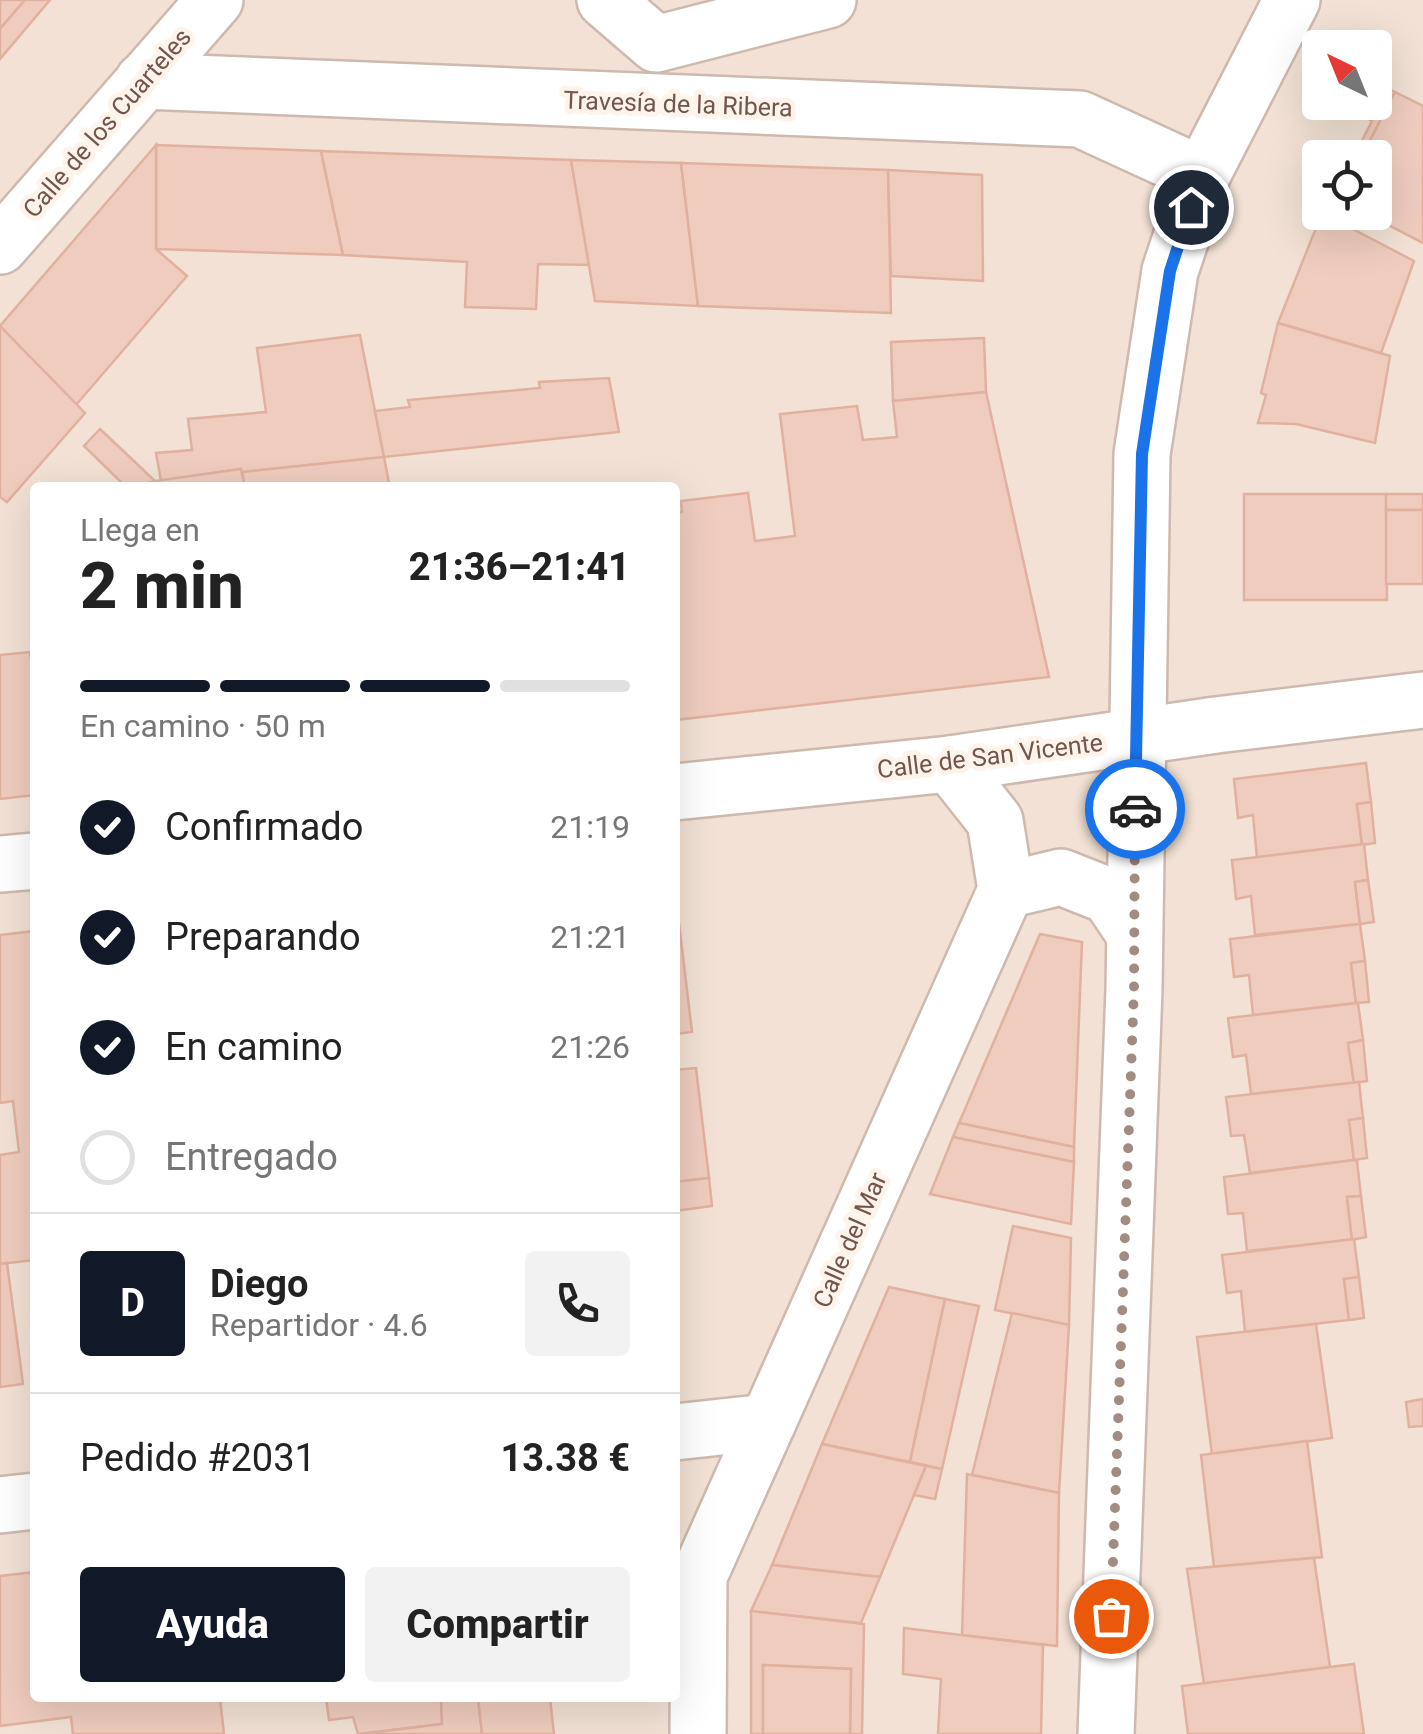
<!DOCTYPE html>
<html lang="es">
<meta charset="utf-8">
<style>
body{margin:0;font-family:Roboto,sans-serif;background:#f2f2f2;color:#222;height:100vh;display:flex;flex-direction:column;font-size:38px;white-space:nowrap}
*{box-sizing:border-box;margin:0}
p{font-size:32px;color:#767676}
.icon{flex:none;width:55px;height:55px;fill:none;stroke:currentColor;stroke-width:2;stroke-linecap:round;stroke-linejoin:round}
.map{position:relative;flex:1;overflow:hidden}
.drawer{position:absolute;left:30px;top:482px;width:650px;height:1220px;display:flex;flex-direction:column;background:#fff;border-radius:10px;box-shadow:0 10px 40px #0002}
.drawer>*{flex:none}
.needle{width:65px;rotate:317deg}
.tools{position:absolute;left:1302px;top:30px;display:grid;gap:20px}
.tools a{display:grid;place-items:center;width:90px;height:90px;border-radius:10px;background:#fff;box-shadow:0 10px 40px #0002;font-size:50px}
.pin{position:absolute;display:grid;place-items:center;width:85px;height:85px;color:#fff;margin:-42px;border:5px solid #fff;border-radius:50%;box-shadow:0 2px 10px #0007}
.courier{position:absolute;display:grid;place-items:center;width:100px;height:100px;margin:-50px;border:8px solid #1a73e8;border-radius:50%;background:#fff;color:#222;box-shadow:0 2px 12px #0007}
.overview em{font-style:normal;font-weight:800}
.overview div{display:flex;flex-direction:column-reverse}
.overview{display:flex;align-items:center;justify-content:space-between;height:170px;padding:0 50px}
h1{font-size:65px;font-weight:800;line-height:75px}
.bar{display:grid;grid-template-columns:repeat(4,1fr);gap:15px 10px;align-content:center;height:120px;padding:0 50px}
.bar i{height:12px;border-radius:8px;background:#e0e0e0}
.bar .selected{background:#111827}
.bar p{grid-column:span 4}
.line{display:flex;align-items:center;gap:25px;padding:0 50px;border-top:2px solid #e0e0e0}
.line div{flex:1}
.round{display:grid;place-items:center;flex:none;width:105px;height:105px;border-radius:10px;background:#f2f2f2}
ol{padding:0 50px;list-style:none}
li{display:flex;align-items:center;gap:30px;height:110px}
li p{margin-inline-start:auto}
li .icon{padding:10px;border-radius:50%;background:#111827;color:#fff;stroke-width:4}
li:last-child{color:#767676}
li i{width:55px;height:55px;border:5px solid #e0e0e0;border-radius:50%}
.primary-button{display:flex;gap:20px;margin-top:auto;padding:20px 50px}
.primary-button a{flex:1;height:115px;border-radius:10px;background:#111827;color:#fff;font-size:40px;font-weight:800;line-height:115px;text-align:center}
.primary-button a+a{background:#f2f2f2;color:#222}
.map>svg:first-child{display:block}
.residential{fill:#f2e1d4;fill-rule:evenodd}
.building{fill:#efccbe;stroke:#e1b19f;stroke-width:2.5}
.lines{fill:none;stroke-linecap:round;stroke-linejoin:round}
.street-casing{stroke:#ceb9af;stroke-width:60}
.street{stroke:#fff;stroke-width:55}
.done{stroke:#a28b81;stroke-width:10;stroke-dasharray:0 18}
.route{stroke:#1a73e8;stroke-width:12}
.labels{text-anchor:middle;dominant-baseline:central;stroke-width:10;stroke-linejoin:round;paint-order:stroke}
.street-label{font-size:25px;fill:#72554b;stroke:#fef4eb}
</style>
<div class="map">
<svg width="1423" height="1734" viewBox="0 0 1423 1734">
<rect width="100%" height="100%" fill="#fbf0e5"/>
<path class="residential" d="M0,0H1423V1734H0ZM1320,48H1375V102H1320ZM1320,158H1375V212H1320ZM35,488H675V1698H35Z"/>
<g class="building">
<path d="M0,0H25L0,29Z"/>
<path d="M25,0H50L0,59V29Z"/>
<path d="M1375,82L1395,92L1361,158H1353L1372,121L1351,110L1354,102H1375Z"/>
<path d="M1395,92L1423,106V243L1363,212H1375V158H1361Z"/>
<path d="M156,145L321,151L343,255L156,249Z"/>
<path d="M156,145V249L187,276L76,405L0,326Z"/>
<path d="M321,151L571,160L590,265L538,264L536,309L465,307L467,262L343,255Z"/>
<path d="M571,160L681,163L698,306L595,301Z"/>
<path d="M681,163L888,170L891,313L698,306Z"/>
<path d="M888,170L982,175L983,281L891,276Z"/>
<path d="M1322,213L1414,261L1381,353L1278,323Z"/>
<path d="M1278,323L1390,356L1375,443L1296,424L1258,423L1266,395L1261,393Z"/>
<path d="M0,326L85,413L7,502L0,497Z"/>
<path d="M360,335L384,457L242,472L241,469L161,481L156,453L192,450L188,419L266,412L257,348Z"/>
<path d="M984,338L986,392L893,401L891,342Z"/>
<path d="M609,378L619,432L384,457L375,411L410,407L408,400L540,388L539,382Z"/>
<path d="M986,392L1049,677L675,720V513L682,512L681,501L748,493L755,541L795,536L780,414L857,406L863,440L897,437L893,401Z"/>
<path d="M100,429L136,463L155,481L127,488L84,446Z"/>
<path d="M384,457L390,488H245L242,472Z"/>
<path d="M241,469L245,488H155V481Z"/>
<path d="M1244,494H1386L1387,600H1244Z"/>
<rect x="1386" y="494" width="37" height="16"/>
<rect x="1386" y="510" width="37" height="74"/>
<path d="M30,652L35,687V795L0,799V655Z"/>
<path d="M1366,763L1371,802L1357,804L1362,845L1257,858L1253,815L1238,818L1234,779Z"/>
<path d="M1371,802L1375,843L1362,845L1357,804Z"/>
<path d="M1364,844L1368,880L1355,882L1360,924L1255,935L1251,896L1236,899L1232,860Z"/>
<path d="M1368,880L1374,922L1360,924L1355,882Z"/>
<path d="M675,890L692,1032L675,1034Z"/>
<path d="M1360,924L1365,961L1351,963L1356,1003L1253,1015L1249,975L1234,977L1230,939Z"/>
<path d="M35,931V1260L0,1264V1155L19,1152L13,1101L0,1103V935Z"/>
<path d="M1040,934L1082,942L1074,1147L959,1123Z"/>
<path d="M1365,961L1369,1002L1356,1003L1351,963Z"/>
<path d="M1358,1003L1363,1040L1348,1043L1354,1083L1251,1094L1246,1055L1233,1057L1228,1018Z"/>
<path d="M1363,1040L1367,1081L1354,1083L1348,1043Z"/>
<path d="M696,1068L709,1178L675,1182V1070Z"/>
<path d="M1359,1082L1363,1118L1349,1120L1354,1160L1250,1173L1244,1135L1231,1136L1226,1097Z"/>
<path d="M1363,1118L1367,1158L1354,1160L1349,1120Z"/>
<path d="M959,1123L1074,1147V1162L953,1137Z"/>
<path d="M953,1137L1074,1162L1071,1224L930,1194Z"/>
<path d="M1354,1160L1357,1161L1361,1196L1347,1197L1352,1240L1247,1251L1243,1213L1228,1214L1224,1177Z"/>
<path d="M709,1178L712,1206L675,1211V1182Z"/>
<path d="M1361,1196L1366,1237L1352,1240L1347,1197Z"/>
<path d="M1013,1226L1071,1238L1069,1325L995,1310Z"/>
<path d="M1354,1239L1359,1277L1344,1279L1349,1320L1245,1332L1241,1291L1227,1293L1222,1255Z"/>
<path d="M7,1263L23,1384L0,1387V1264Z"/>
<path d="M1359,1277L1364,1318L1349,1320L1344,1279Z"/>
<path d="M889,1287L945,1299L910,1462L822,1444Z"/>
<path d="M945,1299L979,1306L942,1469L910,1462Z"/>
<path d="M1012,1313L1069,1325L1059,1493L972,1475Z"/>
<path d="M1316,1324L1332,1438L1212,1455L1197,1337Z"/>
<path d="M1423,1399V1426L1409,1427L1406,1402Z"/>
<path d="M1307,1441L1322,1557L1214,1567L1201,1455Z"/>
<path d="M822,1444L926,1466L880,1577L772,1565Z"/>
<path d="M926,1466L942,1469L935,1499L914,1495Z"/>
<path d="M967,1474L1059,1493L1057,1646L962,1635Z"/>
<path d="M1314,1558L1330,1667L1204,1684L1187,1569Z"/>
<path d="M772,1565L880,1577L861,1623L751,1611Z"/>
<path d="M35,1572V1698H220L224,1734H73L71,1717L0,1726V1576Z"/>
<path d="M751,1611L864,1624L862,1734H850L851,1669L763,1665V1734H751Z"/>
<path d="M904,1628L1043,1645L1041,1734H938L941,1679L903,1674Z"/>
<path d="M1354,1664L1364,1734H1188L1182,1686Z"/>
<path d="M763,1665L851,1669L850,1734H763Z"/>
<path d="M326,1698H458L441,1700L442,1724L358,1734L353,1717L329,1720Z"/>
<path d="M458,1698H478L482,1734H361L442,1724L441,1700Z"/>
<path d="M478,1698H550L554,1734H482Z"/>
</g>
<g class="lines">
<g class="street-casing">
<g id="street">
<path d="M605,0L656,44L828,0"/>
<path d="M143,81L1080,119L1202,175"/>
<path d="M0,246L215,0"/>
<path d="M675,792L950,764L1216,725L1423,700"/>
<path d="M0,864L35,861"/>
<path d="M1006,890L1061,877L1109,896L1134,933"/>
<path d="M675,1432L768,1422"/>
<path d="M0,1505L35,1501"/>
<path d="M698,1734L699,1576L1006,890L995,821L950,764"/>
<path d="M1106,1734L1134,989L1142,454L1170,271L1202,175L1292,0"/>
</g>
</g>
<use href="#street" class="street"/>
</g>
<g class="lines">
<path class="done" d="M1111,1616L1134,989L1135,809"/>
<path class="route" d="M1135,809L1142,454L1170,271L1191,207"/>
</g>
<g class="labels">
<g class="street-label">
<text transform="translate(678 104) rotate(2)">Travesía de la Ribera</text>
<text transform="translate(107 123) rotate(-49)">Calle de los Cuarteles</text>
<text transform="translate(990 756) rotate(-7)">Calle de San Vicente</text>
<text transform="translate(850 1240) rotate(-66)">Calle del Mar</text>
</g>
</g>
</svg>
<div class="tools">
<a><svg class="needle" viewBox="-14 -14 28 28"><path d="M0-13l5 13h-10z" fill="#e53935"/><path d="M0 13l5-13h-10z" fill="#767676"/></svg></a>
<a><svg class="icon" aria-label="locate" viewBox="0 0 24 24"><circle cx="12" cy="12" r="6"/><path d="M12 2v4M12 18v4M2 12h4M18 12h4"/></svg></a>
</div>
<div class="pin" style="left:1111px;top:1616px;background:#ea580c"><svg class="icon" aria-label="bag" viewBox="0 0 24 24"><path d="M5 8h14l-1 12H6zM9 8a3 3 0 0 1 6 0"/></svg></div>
<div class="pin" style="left:1191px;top:207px;background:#1f2937"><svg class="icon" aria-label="home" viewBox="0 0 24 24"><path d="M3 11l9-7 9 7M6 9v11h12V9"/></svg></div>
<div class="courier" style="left:1135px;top:809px"><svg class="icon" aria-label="car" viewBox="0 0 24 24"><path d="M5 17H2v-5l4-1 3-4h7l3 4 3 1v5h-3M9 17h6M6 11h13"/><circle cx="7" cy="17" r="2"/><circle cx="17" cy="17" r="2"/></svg></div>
<section class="drawer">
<div class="overview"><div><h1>2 min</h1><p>Llega en</p></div><em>21:36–21:41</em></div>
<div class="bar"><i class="selected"></i><i class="selected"></i><i class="selected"></i><i></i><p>En camino · 50 m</p></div>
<ol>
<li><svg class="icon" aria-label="check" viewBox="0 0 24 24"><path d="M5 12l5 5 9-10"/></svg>Confirmado<p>21:19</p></li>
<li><svg class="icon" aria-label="check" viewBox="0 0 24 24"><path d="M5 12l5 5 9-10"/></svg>Preparando<p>21:21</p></li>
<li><svg class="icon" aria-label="check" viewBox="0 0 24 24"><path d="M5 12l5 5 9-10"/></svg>En camino<p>21:26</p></li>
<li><i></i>Entregado</li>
</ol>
<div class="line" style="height:180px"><b class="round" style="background:#111827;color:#fff">D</b><div><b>Diego</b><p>Repartidor · 4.6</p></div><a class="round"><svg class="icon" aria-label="phone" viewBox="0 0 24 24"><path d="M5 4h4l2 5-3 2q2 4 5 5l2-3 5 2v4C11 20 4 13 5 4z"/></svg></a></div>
<div class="line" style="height:130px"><div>Pedido #2031</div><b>13.38 €</b></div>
<div class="primary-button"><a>Ayuda</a><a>Compartir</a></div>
</section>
</div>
